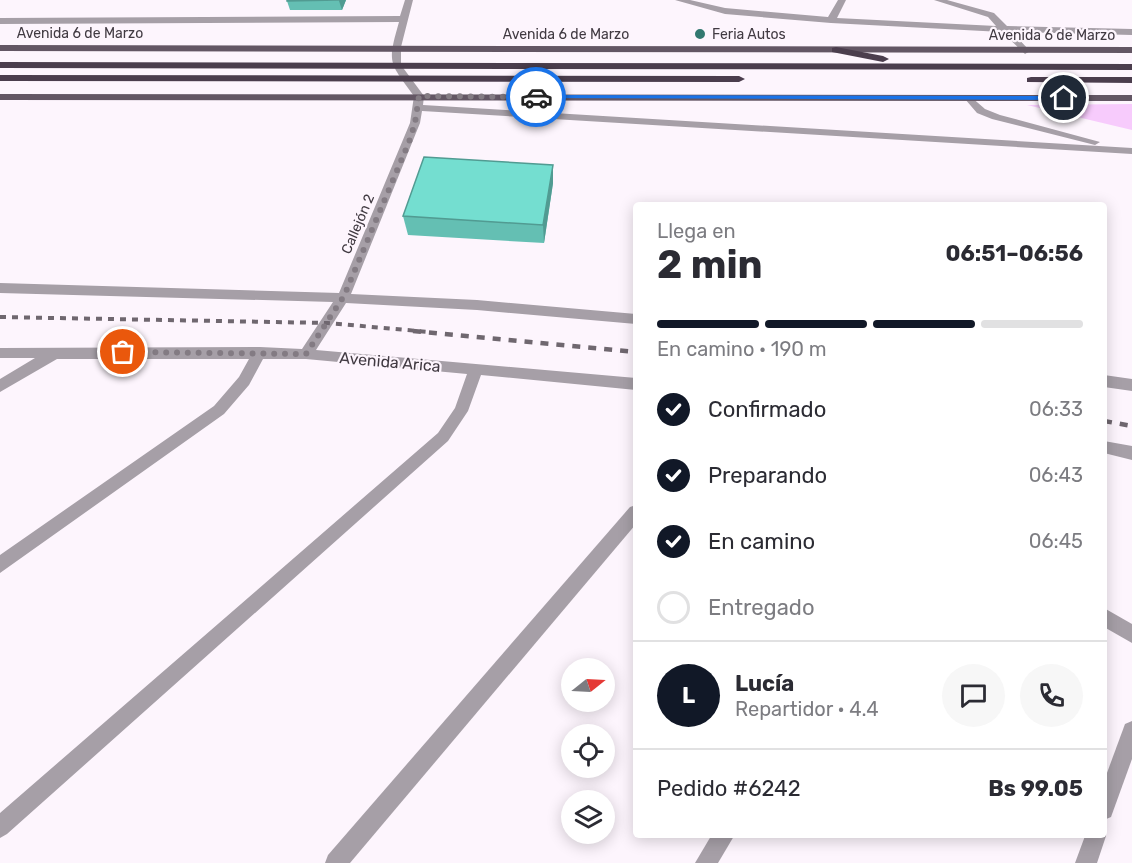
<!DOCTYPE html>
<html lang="es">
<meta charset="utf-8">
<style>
body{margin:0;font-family:Rubik,sans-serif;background:#f7f7f7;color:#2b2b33;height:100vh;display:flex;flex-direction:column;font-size:22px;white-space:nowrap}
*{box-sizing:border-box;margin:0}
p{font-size:20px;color:#7c7c81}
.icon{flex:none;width:33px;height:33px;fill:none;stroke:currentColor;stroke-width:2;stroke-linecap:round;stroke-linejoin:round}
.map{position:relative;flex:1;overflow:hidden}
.drawer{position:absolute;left:633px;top:202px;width:474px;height:636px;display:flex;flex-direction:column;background:#fff;border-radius:6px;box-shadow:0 3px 15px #0003}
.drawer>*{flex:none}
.needle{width:39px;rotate:72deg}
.fabs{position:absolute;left:561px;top:658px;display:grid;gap:12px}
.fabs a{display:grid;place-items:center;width:54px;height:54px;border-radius:50%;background:#fff;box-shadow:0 3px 15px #0003;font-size:30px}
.pin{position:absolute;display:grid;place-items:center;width:51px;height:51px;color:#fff;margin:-26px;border:3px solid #fff;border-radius:50%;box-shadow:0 2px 6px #0007}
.courier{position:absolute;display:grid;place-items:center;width:60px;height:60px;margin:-30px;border:4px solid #1a73e8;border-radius:50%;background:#fff;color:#222;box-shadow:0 2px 8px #0007}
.head em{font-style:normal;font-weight:700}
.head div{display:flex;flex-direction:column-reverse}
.head{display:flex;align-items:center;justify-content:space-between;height:102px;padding:0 24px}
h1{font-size:39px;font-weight:700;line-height:45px}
.bar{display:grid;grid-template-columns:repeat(4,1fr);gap:9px 6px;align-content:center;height:72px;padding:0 24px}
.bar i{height:8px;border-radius:4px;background:#e1e1e2}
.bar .on{background:#111827}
.bar p{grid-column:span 4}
.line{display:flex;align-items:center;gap:15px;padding:0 24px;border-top:2px solid #e1e1e2}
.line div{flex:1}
.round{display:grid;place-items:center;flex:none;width:63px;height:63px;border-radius:32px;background:#f7f7f7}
ol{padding:0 24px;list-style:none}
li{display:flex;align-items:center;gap:18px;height:66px}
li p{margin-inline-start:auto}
li .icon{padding:6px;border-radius:50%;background:#111827;color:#fff;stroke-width:4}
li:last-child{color:#7c7c81}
li i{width:33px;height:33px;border:3px solid #e1e1e2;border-radius:50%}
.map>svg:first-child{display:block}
.green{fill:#f7cbfc}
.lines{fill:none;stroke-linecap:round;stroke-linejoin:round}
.minor{fill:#a69fa7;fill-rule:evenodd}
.major{fill:#635664;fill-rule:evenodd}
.highway{fill:#4b3d4d;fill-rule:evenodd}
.rail-far1{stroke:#6f676f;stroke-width:4;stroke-dasharray:6 6;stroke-linecap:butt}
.rail{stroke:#6f676f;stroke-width:4.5;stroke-dasharray:8 8;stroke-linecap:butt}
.wall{fill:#64bfb3}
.shaded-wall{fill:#519b92}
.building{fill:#74ded0;stroke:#519b92;stroke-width:1.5}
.route{fill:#1a73e8}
.done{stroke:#837b83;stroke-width:6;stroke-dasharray:0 10.8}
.poi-dot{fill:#327870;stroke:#fdf5fd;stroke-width:2}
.labels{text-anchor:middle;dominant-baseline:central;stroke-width:4.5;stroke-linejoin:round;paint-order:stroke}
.far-street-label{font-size:14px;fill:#413a42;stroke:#fdf5fd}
.far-poi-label{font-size:14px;fill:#413a42;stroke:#fdf5fd;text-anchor:start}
.street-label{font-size:16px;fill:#413a42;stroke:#fdf5fd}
</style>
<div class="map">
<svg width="1132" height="863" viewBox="0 0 1132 863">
<rect width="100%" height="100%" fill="#fdf5fd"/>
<path class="green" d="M1132,104V130L1027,105Z"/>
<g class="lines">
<g class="minor">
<path d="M405,0H413L401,47V65L424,96L423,105L1132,148V154L422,111L420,123L351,294L477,300L636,314V324L477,310L346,303L316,350L636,378V390L481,375L468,411L448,441L7,834L0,838V813L438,433L455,408L467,374L306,359H263L249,385L224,414L0,573V555L214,406L239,377L249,359H57L0,392V379L35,358H0V348L260,347L302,349L333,302L0,293V283L339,293L410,123L414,96C389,62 387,64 399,22L0,24V18L400,16Z"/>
<path d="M675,0H690L725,8L828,17L838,0H846L837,18L996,26L988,17L934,0H947L994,13L1007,26L1132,29V35L1012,32L1030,51L1025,54L1002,32L831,23L725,14Z"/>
<path d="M970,96L985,109L1000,115L1100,142L1095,145L992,119L977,113L965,99Z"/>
<path d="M1104,375L1132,379V391L1104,387Z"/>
<path d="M1104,441L1132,446V460L1104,453Z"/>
<path d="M636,505V524L350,863H325L328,855L630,507Z"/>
<path d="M1104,608L1132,624V643L1104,627Z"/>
<path d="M1132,721V759L1111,817L1104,820V781L1125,724Z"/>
<path d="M1104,832L1106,836L1097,863H1075L1085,836H1104Z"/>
<path d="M711,836H734L718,863H695Z"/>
</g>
<g class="major">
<path d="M0,45L1132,47V53L0,51Z"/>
<path d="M0,94L1132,95V101L0,100Z"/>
</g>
<g class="highway">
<path d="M836,47L883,56L889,59L883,62L832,52V48Z"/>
<path d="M0,62L1132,64V70L0,68Z"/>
<path d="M0,75L739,76L745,79L739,82L0,81Z"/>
<path d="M1031,77H1132V83L1027,82V78Z"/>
</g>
<path class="rail-far1" d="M0,317L328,323L429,332"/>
<g class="rail">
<path d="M413,331L636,352"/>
<path d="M1104,421L1132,426"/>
</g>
</g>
<g class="wall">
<path d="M346,0L342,10H290L287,1Z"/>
<path d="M553,165V183L544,243L408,235L403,216Z"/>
</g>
<g class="shaded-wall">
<path d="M339,0H346L342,10L339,1Z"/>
<path d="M553,165V183L544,243L543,225Z"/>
</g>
<g class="building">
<path d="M287,0H339L287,1Z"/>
<path d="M424,157L553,165L543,225L403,216Z"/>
</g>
<path class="route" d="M536,95L1064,96L1068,98L1064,100L534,98Z"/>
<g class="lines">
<path class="done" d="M123,352L306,354L344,296L409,142L415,123L419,96L536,97"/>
</g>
<circle class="poi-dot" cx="700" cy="34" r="6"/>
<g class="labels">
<g class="far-street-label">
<text x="80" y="33">Avenida 6 de Marzo</text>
<text x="566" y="34">Avenida 6 de Marzo</text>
<text x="1052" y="35">Avenida 6 de Marzo</text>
<text transform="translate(358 224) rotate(-67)">Callejón 2</text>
</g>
<g class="far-poi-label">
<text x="712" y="34">Feria Autos</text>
</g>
<g class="street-label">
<text transform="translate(390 362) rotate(5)">Avenida Arica</text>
</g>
</g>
</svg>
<div class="fabs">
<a><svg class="needle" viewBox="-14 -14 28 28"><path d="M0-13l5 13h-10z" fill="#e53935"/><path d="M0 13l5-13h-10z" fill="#7c7c81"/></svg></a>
<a><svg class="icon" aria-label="locate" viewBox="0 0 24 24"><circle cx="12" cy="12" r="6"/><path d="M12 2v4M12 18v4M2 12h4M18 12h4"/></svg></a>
<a><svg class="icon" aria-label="layers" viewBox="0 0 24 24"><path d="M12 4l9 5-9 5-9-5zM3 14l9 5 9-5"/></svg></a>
</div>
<div class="pin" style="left:123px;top:352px;background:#ea580c"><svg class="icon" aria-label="bag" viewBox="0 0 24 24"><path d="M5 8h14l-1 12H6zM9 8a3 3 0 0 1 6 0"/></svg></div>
<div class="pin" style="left:1064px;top:98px;background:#1f2937"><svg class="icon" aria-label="home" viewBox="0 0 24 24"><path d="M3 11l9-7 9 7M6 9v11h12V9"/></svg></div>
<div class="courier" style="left:536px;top:97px"><svg class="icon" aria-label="car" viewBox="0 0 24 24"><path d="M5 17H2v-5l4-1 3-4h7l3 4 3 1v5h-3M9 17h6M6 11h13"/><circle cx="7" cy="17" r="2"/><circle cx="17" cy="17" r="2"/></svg></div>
<section class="drawer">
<div class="head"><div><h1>2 min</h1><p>Llega en</p></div><em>06:51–06:56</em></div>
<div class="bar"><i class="on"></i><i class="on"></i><i class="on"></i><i></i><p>En camino · 190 m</p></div>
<ol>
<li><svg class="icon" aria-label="check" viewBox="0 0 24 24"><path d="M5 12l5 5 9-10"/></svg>Confirmado<p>06:33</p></li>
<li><svg class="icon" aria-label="check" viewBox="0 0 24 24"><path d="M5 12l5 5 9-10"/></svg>Preparando<p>06:43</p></li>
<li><svg class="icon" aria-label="check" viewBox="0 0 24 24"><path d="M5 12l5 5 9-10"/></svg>En camino<p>06:45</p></li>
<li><i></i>Entregado</li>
</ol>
<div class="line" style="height:108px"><b class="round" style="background:#111827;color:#fff">L</b><div><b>Lucía</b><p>Repartidor · 4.4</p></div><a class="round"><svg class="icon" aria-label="chat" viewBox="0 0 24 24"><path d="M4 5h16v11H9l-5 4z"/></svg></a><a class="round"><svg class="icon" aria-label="phone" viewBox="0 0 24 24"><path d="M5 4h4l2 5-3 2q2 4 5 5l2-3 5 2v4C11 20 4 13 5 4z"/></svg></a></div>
<div class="line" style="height:78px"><div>Pedido #6242</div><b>Bs 99.05</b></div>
</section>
</div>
